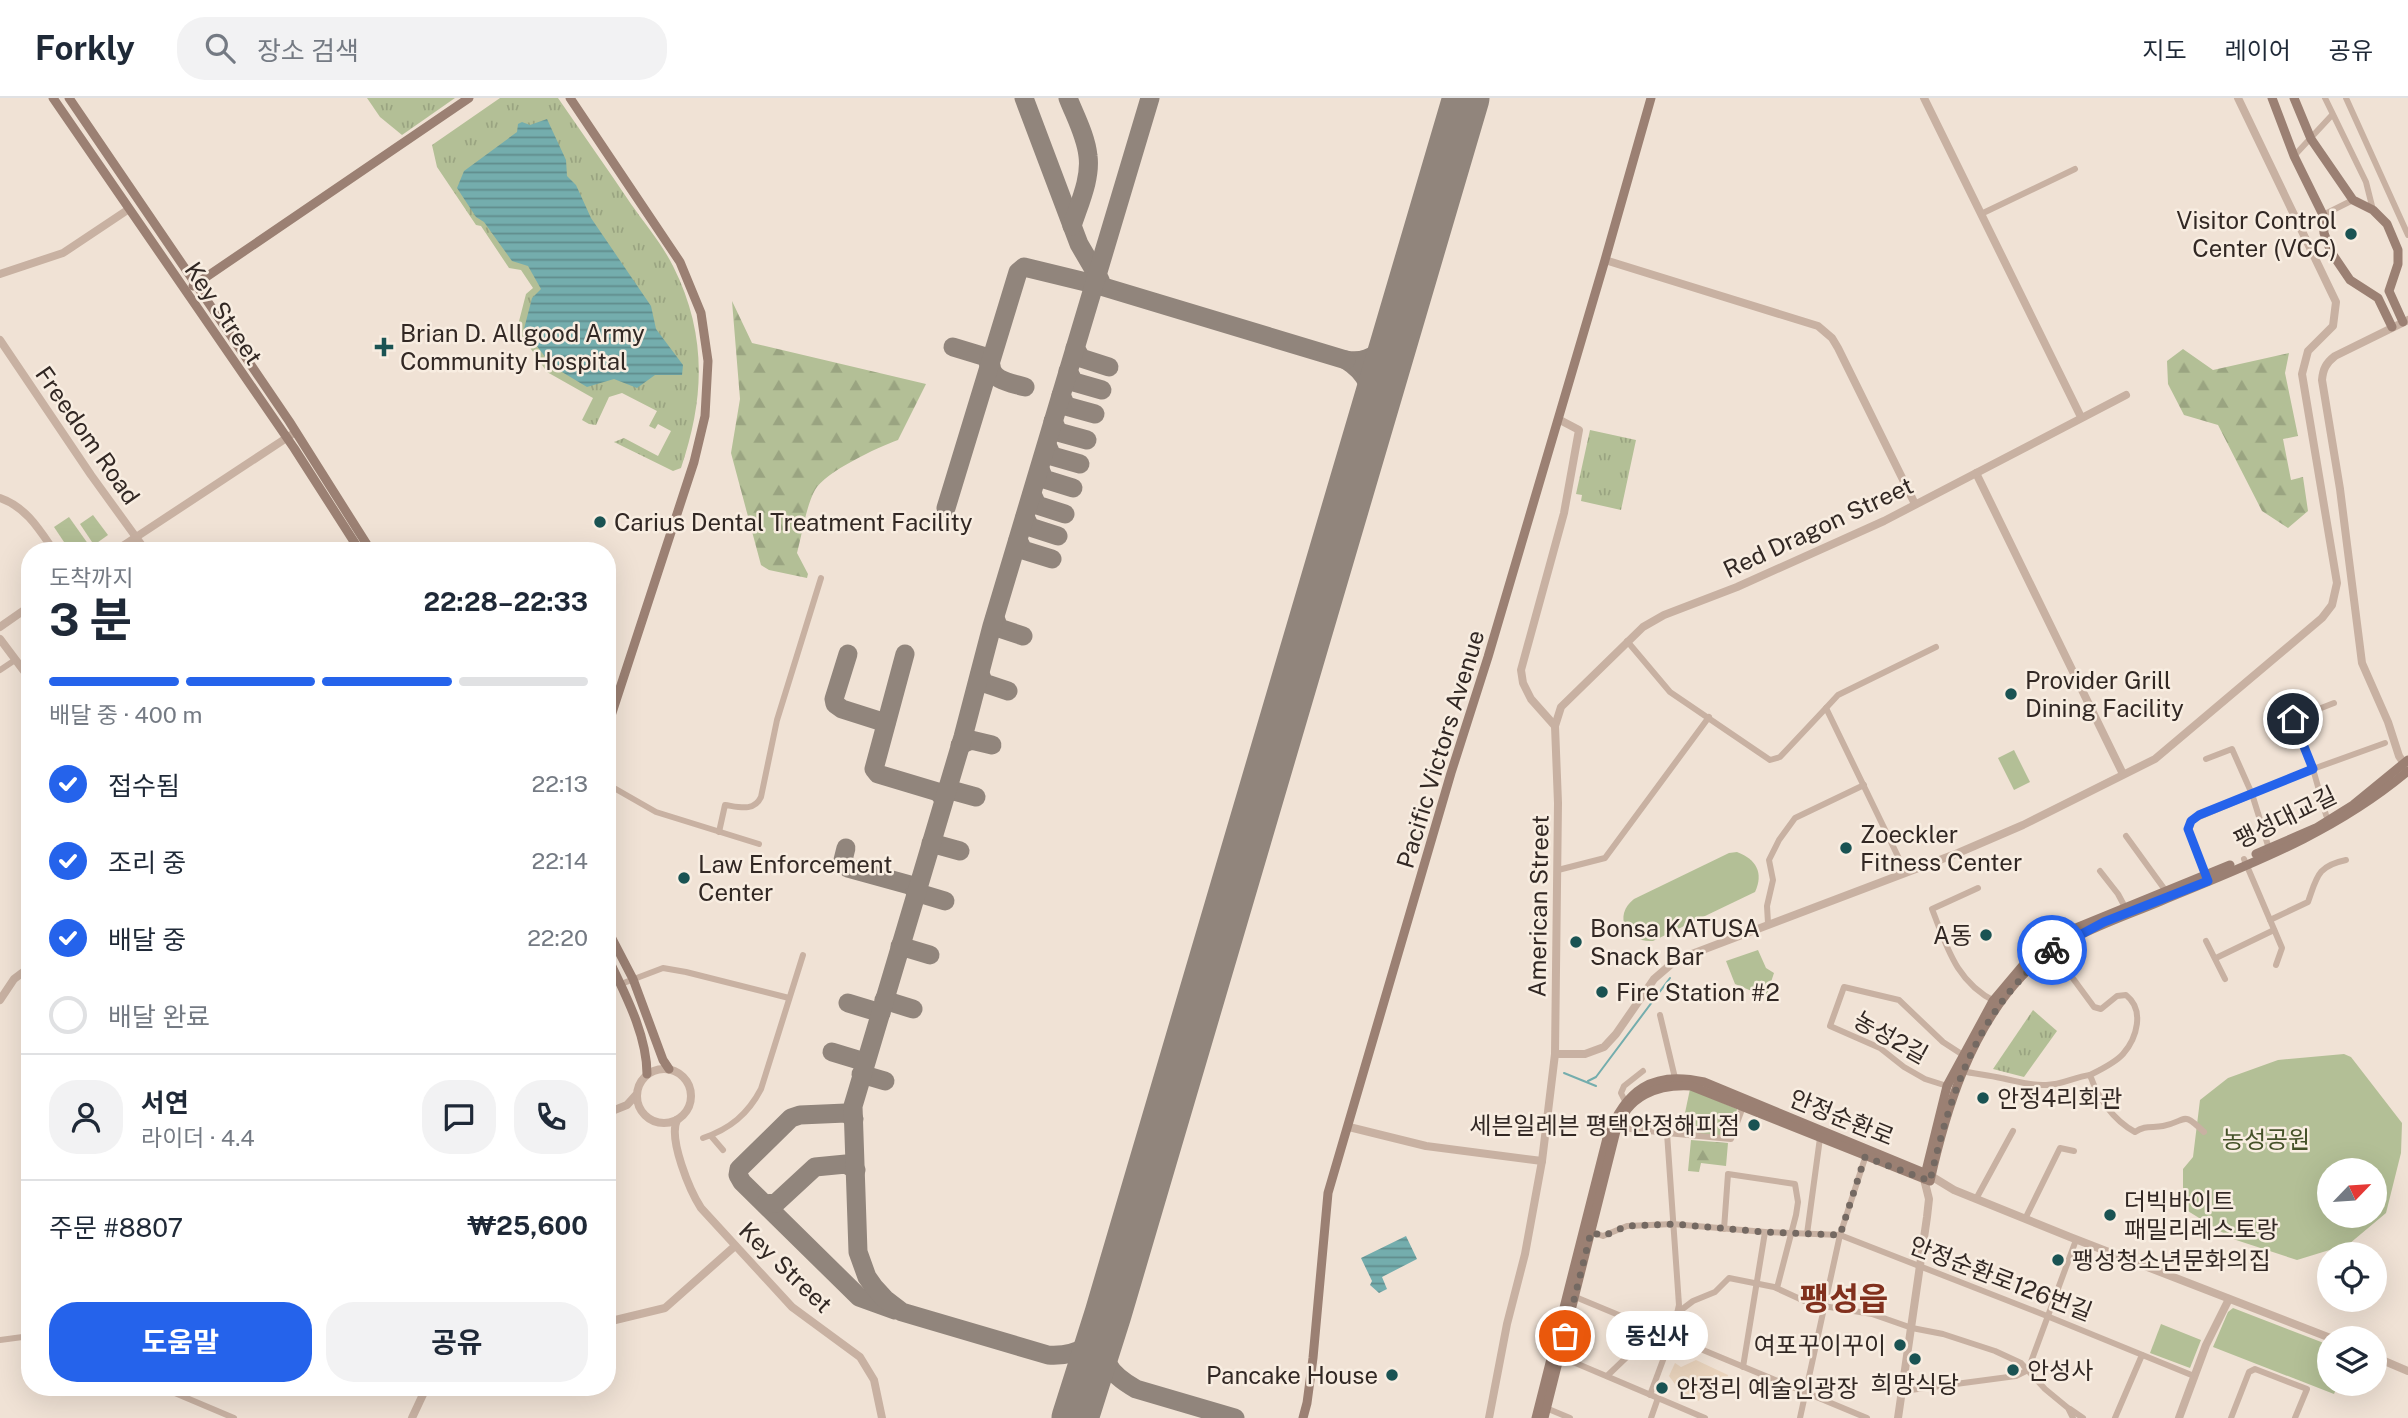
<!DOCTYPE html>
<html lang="ko">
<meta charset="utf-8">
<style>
body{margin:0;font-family:"Public Sans","Noto Sans KR",sans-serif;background:#f2f2f3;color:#1f2937;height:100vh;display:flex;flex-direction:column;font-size:26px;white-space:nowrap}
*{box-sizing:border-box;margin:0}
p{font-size:23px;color:#747a83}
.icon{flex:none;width:38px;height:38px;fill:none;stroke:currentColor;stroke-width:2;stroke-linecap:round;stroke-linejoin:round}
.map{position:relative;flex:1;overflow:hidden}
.sheet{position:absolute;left:21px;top:444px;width:595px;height:854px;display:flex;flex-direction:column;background:#fff;border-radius:28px;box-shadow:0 7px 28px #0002}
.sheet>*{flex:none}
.needle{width:46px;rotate:65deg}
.tools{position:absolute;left:2317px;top:1060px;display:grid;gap:14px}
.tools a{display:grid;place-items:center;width:70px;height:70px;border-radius:50%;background:#fff;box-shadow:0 7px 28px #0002;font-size:35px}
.pin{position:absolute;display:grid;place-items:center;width:60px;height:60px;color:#fff;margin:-30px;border:4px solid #fff;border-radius:50%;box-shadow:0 2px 7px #0007}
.courier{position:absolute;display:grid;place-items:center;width:70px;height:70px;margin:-35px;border:5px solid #2563eb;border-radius:50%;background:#fff;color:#222;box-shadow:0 2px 9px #0007}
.bubble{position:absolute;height:49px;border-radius:24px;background:#fff;box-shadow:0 7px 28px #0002;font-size:23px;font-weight:700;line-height:49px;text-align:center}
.headline em{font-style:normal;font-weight:700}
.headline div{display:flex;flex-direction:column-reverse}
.headline{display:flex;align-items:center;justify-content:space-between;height:119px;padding:0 28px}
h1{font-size:46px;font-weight:700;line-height:52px}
.bar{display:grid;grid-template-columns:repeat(4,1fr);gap:10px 7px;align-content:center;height:84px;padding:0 28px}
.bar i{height:9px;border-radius:5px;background:#e0e1e3}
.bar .selected{background:#2563eb}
.bar p{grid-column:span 4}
.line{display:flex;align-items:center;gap:18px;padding:0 28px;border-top:2px solid #e0e1e3}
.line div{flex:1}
.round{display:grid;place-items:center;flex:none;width:74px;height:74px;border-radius:28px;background:#f2f2f3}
ol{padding:0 28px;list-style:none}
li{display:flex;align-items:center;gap:21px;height:77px}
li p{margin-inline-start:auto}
li .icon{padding:7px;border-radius:50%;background:#2563eb;color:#fff;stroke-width:4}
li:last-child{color:#747a83}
li i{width:38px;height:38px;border:4px solid #e0e1e3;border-radius:50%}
.button{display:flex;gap:14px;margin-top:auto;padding:14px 28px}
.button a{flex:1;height:80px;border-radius:28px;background:#2563eb;color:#fff;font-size:28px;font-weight:700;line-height:80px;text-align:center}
.button a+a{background:#f2f2f3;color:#1f2937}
header{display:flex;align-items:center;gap:42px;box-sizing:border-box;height:98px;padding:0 35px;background:#fff;border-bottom:2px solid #e0e1e3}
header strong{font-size:33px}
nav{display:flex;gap:38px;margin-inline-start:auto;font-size:24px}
.search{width:490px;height:63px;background:#f2f2f3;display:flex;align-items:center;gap:18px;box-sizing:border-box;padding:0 24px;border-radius:28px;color:#747a83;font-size:26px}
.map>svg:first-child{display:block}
.grass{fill:url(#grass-tufts)}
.forest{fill:url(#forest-firs)}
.park{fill:#b3bf96;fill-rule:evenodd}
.plaza{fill:#e9d3bc}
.water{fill:url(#water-rules)}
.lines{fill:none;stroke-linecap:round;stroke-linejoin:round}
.stream{stroke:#74adad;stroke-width:2}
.taxiway{stroke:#91857c;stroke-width:19}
.runway{stroke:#91857c;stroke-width:47}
.minor{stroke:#c8b1a2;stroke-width:6}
.tertiary{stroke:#c8b1a2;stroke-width:8}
.secondary{stroke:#9b8073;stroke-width:9}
.done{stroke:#746962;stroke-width:7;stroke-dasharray:0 12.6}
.route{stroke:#2563eb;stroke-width:9}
.poi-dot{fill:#1a5353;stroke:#f8ede1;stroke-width:2.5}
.labels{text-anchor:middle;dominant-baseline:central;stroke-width:5;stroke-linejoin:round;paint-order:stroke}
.poi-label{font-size:24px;fill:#322824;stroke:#f8ede1;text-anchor:start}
.street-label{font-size:24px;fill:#322824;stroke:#f8ede1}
.park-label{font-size:24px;fill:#445128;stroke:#f8ede1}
.district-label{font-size:32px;font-weight:bold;fill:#81301d;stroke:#f8ede1}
</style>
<header>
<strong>Forkly</strong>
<div class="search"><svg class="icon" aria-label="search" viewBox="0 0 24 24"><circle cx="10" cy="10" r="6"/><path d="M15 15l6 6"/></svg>장소 검색</div>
<nav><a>지도</a><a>레이어</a><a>공유</a></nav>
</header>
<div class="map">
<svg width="2408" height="1320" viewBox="0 0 2408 1320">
<defs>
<pattern id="grass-tufts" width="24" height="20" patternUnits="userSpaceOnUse" patternTransform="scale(1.75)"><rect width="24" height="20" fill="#b3bf96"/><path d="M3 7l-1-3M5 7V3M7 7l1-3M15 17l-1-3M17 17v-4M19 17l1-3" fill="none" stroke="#9aa481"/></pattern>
<pattern id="forest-firs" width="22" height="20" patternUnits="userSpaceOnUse" patternTransform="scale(1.75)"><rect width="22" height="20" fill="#b3bf96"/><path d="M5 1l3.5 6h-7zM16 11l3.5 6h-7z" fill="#9aa481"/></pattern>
<pattern id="water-rules" width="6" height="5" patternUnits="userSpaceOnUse" patternTransform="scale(1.75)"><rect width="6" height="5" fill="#74adad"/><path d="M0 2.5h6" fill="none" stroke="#608d8d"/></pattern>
</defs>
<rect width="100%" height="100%" fill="#f0e2d5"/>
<g class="grass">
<path d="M367,0H455L402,37L380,19Z"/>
<path d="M500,0H558C582,35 607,70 631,106C645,126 662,146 673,168C707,236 705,299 681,370L673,373L614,344L624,340L658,358L671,333L658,326L655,331L649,328L657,313L622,295L609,299L596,327L589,326L582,322L593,300L547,274L517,231L526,196L533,190L521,172L509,170L481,128L476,127L437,69L432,47Z"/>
<path d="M1590,332L1636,342L1621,412L1581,403L1582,397L1576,396Z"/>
<path d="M2033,912L2057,933L2024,979L1993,971Z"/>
</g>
<g class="forest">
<path d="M732,203L752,245L926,286L898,342C878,349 825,374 815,392C806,408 802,437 797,455L808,476L807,480L769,472L761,467L731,355L740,301Z"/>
<path d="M2183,251L2213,272L2289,255L2285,275L2298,338L2283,341L2291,382L2303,379L2308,413L2288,430L2262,413L2218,327L2184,317L2168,286L2167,263Z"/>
<path d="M1691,1042L1728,1045L1726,1068L1701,1065L1699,1074L1688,1073Z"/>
</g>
<g class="park">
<path d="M93,417L108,437L94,447L80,426Z"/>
<path d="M69,419L91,450L86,453H70L54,429Z"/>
<path d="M2014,652L2030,684L2014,692L1998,660Z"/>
<path d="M1737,754C1756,761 1764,775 1755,794L1653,843C1627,845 1612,818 1634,801L1729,755Z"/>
<path d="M1758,852L1766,870L1774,875L1766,899L1735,886L1726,863Z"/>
<path d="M2344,956L2351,959L2402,1025L2401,1055L2386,1115L2349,1146L2297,1162L2233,1141L2183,1110V1071L2193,1059L2200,1002L2228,980L2278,962ZM2329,1073H2375V1118H2329Z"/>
<path d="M1690,991L1737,1011L1730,1036L1724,1039L1681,1034Z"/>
<path d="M2233,1210L2329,1247V1286H2338L2334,1296L2213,1249L2228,1214Z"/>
<path d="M2161,1226L2201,1242L2190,1270L2150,1255Z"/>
</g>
<path class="plaza" d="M1696,1262L1728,1277L1726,1289L1719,1288L1714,1294L1701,1297L1699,1303L1680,1293L1669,1278L1675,1265L1681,1269Z"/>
<g class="water">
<path d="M547,21L566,62L567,78L576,87L591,120L651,208L656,231L683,267L682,277H655L637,290L614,281L587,289L552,268L524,231L532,200L541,191L528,168L512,163L484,124L476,119L457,90L464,73L517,34L518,26L522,24L530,27Z"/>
<path d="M1406,1138L1417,1161L1382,1179L1387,1191L1379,1195L1370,1187L1372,1183L1361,1160Z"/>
</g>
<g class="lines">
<g class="stream">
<path d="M1564,975L1596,988"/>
<path d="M1588,983L1596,979L1670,880"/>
</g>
<g class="taxiway">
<path d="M1024,0L1079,146L1100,182"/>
<path d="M1068,0C1075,18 1086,38 1088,58C1091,81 1079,106 1072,128"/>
<path d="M953,249L986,259L990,269"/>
<path d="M1075,250L1081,260L1109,269"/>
<path d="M991,267C991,283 1012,285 1025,289"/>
<path d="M1068,273L1074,284L1102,292"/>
<path d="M1061,297L1066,308L1095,316"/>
<path d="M1371,316C1374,292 1367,275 1346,262C1373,267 1386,249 1398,227"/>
<path d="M1053,323L1058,334L1087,342"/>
<path d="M1047,347L1052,358L1080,366"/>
<path d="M1040,371L1044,381L1073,390"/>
<path d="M1032,396L1037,407L1065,416"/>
<path d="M946,410L1018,174L1024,169L1094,186L1346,262"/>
<path d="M1025,419L1030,429L1058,438"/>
<path d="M1018,442L1023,452L1052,461"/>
<path d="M995,520L999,530L1023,538"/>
<path d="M848,556L834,601L835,606L842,611L886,625"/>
<path d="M905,556L874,671L878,676L938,694L944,701"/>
<path d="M980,576L984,585L1008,593"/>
<path d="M960,647L971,642L992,647"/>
<path d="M947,691L976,699"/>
<path d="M931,745L960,753"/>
<path d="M846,750L843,762L848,770L917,789"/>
<path d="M915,794L945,803"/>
<path d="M900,848L930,857"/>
<path d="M884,902L913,911"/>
<path d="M848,905L881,915"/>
<path d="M832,954L865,964"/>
<path d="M861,976L885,983"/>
<path d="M854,1021L846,1015L800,1017L791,1020L739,1071L738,1077L742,1084L859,1199L895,1212"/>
<path d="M765,1106L776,1105L815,1069L846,1066L856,1072"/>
<path d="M1108,1216C1095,1245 1082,1259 1048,1257L902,1214L885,1201L874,1189L867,1179L858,1154L853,1008L963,639L992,528L1150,0"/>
<path d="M1106,1227C1098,1261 1108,1275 1136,1291L1235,1320"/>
</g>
<path class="runway" d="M1075,1320L1108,1216L1466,0"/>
<g class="minor">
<path d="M2325,0L2366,84L2373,112"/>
<path d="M2346,0L2408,137"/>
<path d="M2294,58L2332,17"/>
<path d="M1981,116L2075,71"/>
<path d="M2323,117L2353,102"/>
<path d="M1627,543L1670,594L1770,662L1780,659L1826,610L1906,775"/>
<path d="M0,572L15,562"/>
<path d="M2287,605L2313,671L2326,717L2330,724"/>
<path d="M1826,610L1838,597L1936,549"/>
<path d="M2293,621L2334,605"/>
<path d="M2206,661L2232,651L2252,696L2270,754"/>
<path d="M607,686L656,714L759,746"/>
<path d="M719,734L725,707C739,709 754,714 761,699L777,622L821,480"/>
<path d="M2126,738L2168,796"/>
<path d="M2244,761L2282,850L2276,867"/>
<path d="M1558,772L1605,760L1709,619"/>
<path d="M2100,773L2118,796L2126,811"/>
<path d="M2206,780L2188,731L2192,722L2313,671L2385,645"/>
<path d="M1978,790L1932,811C1947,849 1956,884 1996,904"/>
<path d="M2270,822L2308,804C2317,779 2317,768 2346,762"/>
<path d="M1768,825L1767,808L1773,782L1769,762L1779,742L1795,720L1864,687"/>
<path d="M2206,843L2225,881"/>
<path d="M2052,852L2094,909L2101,911L2117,898L2126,897C2145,912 2137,940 2123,956C2115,965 2100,972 2090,977C2098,1000 2113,1022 2135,1034C2145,1027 2152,1030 2163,1028C2188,1023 2181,1012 2204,1034"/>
<path d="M2216,860L2274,832"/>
<path d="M621,886L663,870L686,874L789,900"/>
<path d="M1660,917L1675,980"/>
<path d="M1962,973C1975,976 1988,977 2001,980C2017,983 2029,988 2046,987C2062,987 2074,979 2090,977"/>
<path d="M1947,988L1925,981L1904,969L1880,950L1830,928L1844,889L1899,902L1943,944L1963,957"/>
<path d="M1625,1003L1621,995L1624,988L1643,973"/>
<path d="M1618,1027L1630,1031L1667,1035L1679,1207L1672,1238L1650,1297"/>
<path d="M1667,1035L1731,1041L1744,1006"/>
<path d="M711,1038L723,1052"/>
<path d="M703,1040C730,1031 748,1016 761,991L803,857"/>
<path d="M1976,1101L2013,1033"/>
<path d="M2025,1121L2060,1050L2074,1053"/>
<path d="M1724,1131L1728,1076L1795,1086L1798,1104L1796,1117L1777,1190"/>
<path d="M1589,1133L1603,1138L1627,1128L1673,1126L1765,1134L1840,1137L2042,1216L2194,1278"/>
<path d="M1807,1136L1820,1040"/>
<path d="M1573,1198L1867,1320"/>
<path d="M0,1242L30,1238"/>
<path d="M1559,1258L1705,1320"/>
<path d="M1743,1269L1765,1134"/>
<path d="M1607,1278L1656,1231L1693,1203L1715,1194L1729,1180L1774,1189L1811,1206L1872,1216L1912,1230L1943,1236L1995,1253L2021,1265L2045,1291L2068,1310L2073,1320"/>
<path d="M163,1290L234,1320"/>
<path d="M1903,1293L2016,1278L2028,1272L2076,1142"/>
<path d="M1546,1310L1570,1320"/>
<path d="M2070,1311L2083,1320"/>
<path d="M1651,1320L1658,1300"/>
<path d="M1800,1320L1840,1137L1867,1054"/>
<path d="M2115,1320L2142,1257"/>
<path d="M2231,1320L2249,1274L2255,1271L2307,1291L2295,1320"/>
</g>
<g class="tertiary">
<path d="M1924,0L2081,319"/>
<path d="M1605,162L1818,228L1832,240L1838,250L1915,406"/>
<path d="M0,176L63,155L129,111"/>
<path d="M0,242L91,377L146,453"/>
<path d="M1976,375L2123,676"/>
<path d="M0,400C26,409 39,431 54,453"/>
<path d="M115,453L291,337"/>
<path d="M0,529L30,508"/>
<path d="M0,541L30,581"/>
<path d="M1555,628L1561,609L1643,529L1664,517L1737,489L1884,423L2126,297"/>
<path d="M2407,670L2399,658L2388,624L2362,565L2340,391L2322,282C2323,271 2326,265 2335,258L2408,222"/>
<path d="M0,902L14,881L30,869"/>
<path d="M1555,956H1585L1604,949L1616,936L1654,881L1676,862L1958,755L2023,727L2155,661L2322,520L2332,507L2337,485L2302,276L2308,253L2333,228L2336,204L2238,0"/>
<circle cx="664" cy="998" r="27"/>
<path d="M607,1015L627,1007L636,997"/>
<path d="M677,1022C668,1041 690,1093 701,1110L792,1209L860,1259L874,1282L882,1320"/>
<path d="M1349,1029L1426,1048L1542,1063"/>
<path d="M1931,1078L1954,1092L2070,1139L2333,1241"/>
<path d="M607,1224L665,1210L735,1148"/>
<path d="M2375,1259L2408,1273"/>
<path d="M412,1320L426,1290"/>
<path d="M1489,1320L1507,1226L1525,1156L1542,1063L1555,956L1558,705L1555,628L1531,601L1523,585L1521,572L1564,415L1577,343L1579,332L1558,321"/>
<path d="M1898,1320L1927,1119L1929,1101L1924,1081"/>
<path d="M2179,1320L2206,1247L2229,1201"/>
</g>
<g class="secondary">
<path d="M53,0L294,350L360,453"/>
<path d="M69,0L289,323L371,453"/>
<path d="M570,0L680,164L701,215L708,263L705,318L694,364L607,630"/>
<path d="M2272,0L2294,58L2323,117L2324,135L2331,154L2350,182L2378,200L2392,229"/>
<path d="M2294,0L2311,41L2353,102L2373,112L2387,126L2398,152V166L2389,193L2403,224"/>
<path d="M193,188L469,0"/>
<path d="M2256,756L2316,730L2353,707L2408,662"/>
<path d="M607,831L633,881L663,962L669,971"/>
<path d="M607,858C624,894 647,936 647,976"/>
<path d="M1924,1081L1947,988L1993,903L2025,865L2048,847L2076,830L2230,767"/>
<path d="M1303,1320L1307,1305L1313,1260L1328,1095L1451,675L1488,559L1605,162L1651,0"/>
<path d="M1536,1320L1607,1040C1625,992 1652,972 1704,984L1929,1077"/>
<path d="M1544,1320L1616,1033C1627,998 1657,986 1691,988L1930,1083C1946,1011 1970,933 2022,878C2061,838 2111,824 2161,803C2250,766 2333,736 2408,673"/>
</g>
</g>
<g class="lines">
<path class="done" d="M1565,1238L1591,1134L1603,1138L1627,1128L1673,1126L1765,1134L1840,1137L1865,1059L1930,1083C1950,996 1978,910 2052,852"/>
<path class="route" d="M2052,852L2104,824L2208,783L2188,731L2191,723L2199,717L2313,671L2293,621"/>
</g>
<g class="poi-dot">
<circle cx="2351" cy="136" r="7"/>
<path d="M380.5 238.5h7v7h7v7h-7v7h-7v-7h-7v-7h7z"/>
<circle cx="600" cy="424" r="7"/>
<circle cx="2011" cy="596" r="7"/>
<circle cx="1846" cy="750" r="7"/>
<circle cx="684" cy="780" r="7"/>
<circle cx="1986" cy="837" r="7"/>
<circle cx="1576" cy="844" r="7"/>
<circle cx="1602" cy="894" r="7"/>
<circle cx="1983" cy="1000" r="7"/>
<circle cx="1754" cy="1027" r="7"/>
<circle cx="2110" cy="1117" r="7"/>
<circle cx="2058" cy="1162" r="7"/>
<circle cx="1900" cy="1247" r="7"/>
<circle cx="1915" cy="1261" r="7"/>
<circle cx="2013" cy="1272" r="7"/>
<circle cx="1392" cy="1277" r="7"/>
<circle cx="1662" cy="1290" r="7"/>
</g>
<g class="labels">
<g class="poi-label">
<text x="2337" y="122" text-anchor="end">Visitor Control<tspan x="2337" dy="28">Center (VCC)</tspan></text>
<text x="400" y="235">Brian D. Allgood Army<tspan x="400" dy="28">Community Hospital</tspan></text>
<text x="614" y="424">Carius Dental Treatment Facility</text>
<text x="2025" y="582">Provider Grill<tspan x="2025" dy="28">Dining Facility</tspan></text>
<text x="1860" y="736">Zoeckler<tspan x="1860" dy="28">Fitness Center</tspan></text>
<text x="698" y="766">Law Enforcement<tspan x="698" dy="28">Center</tspan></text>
<text x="1590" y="830">Bonsa KATUSA<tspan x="1590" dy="28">Snack Bar</tspan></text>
<text x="1972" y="837" text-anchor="end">A동</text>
<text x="1616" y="894">Fire Station #2</text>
<text x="1997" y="1000">안정4리회관</text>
<text x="1740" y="1027" text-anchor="end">세븐일레븐 평택안정해피점</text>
<text x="2124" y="1103">더빅바이트<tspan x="2124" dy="28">패밀리레스토랑</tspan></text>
<text x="2072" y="1162">팽성청소년문화의집</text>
<text x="1886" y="1247" text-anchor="end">여포꾸이꾸이</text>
<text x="2027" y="1272">안성사</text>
<text x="1378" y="1277" text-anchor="end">Pancake House</text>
<text x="1915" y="1286" text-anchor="middle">희망식당</text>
<text x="1676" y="1290">안정리 예술인광장</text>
</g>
<g class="street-label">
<text transform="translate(224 215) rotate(56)">Key Street</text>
<text transform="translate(88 337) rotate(55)">Freedom Road</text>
<text transform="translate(1818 429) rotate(-25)">Red Dragon Street</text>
<text transform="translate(1440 651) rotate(-73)">Pacific Victors Avenue</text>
<text transform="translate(2285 719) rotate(-26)">팽성대교길</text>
<text transform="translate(1538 808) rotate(-89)">American Street</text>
<text transform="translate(1891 939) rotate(29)">농성2길</text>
<text transform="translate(1842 1019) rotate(22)">안정순환로</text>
<text transform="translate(786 1169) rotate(44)">Key Street</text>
<text transform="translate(2001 1180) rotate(21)">안정순환로126번길</text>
</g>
<g class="park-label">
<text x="2266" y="1041">농성공원</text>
</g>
<g class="district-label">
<text x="1844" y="1200">팽성읍</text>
</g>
</g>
</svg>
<div class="tools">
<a><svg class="needle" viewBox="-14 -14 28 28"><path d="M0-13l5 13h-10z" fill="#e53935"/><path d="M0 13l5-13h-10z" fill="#747a83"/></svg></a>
<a><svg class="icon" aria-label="locate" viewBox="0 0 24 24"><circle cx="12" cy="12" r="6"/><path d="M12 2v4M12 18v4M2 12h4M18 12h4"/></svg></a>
<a><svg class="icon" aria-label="layers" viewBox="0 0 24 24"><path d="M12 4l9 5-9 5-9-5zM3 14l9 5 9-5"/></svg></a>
</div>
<div class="pin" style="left:1565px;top:1238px;background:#ea580c"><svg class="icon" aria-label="bag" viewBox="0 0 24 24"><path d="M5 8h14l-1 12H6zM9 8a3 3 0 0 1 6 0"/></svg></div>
<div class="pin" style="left:2293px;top:621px;background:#1f2937"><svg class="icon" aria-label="home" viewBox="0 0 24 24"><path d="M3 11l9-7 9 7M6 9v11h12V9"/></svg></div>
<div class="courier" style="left:2052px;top:852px"><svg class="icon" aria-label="bike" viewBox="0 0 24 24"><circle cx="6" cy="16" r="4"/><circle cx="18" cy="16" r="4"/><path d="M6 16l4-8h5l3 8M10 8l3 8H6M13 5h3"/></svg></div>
<div class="bubble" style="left:1606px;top:1213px;width:102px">동신사</div>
<section class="sheet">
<div class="headline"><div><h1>3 분</h1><p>도착까지</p></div><em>22:28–22:33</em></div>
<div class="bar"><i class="selected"></i><i class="selected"></i><i class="selected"></i><i></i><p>배달 중 · 400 m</p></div>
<ol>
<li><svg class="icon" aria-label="check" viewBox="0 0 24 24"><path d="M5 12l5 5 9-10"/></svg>접수됨<p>22:13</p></li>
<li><svg class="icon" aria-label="check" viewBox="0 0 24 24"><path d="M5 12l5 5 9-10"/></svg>조리 중<p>22:14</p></li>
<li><svg class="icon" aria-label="check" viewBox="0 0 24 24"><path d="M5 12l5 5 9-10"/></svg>배달 중<p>22:20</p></li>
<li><i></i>배달 완료</li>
</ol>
<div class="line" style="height:126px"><a class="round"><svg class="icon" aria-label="person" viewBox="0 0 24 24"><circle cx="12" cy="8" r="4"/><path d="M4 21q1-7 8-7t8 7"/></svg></a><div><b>서연</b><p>라이더 · 4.4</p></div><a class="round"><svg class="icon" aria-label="chat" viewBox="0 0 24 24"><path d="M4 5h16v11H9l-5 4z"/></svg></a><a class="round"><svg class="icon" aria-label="phone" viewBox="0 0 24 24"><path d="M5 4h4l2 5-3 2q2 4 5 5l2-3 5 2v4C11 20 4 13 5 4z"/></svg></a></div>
<div class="line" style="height:91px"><div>주문 #8807</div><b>₩25,600</b></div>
<div class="button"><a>도움말</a><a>공유</a></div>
</section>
</div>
